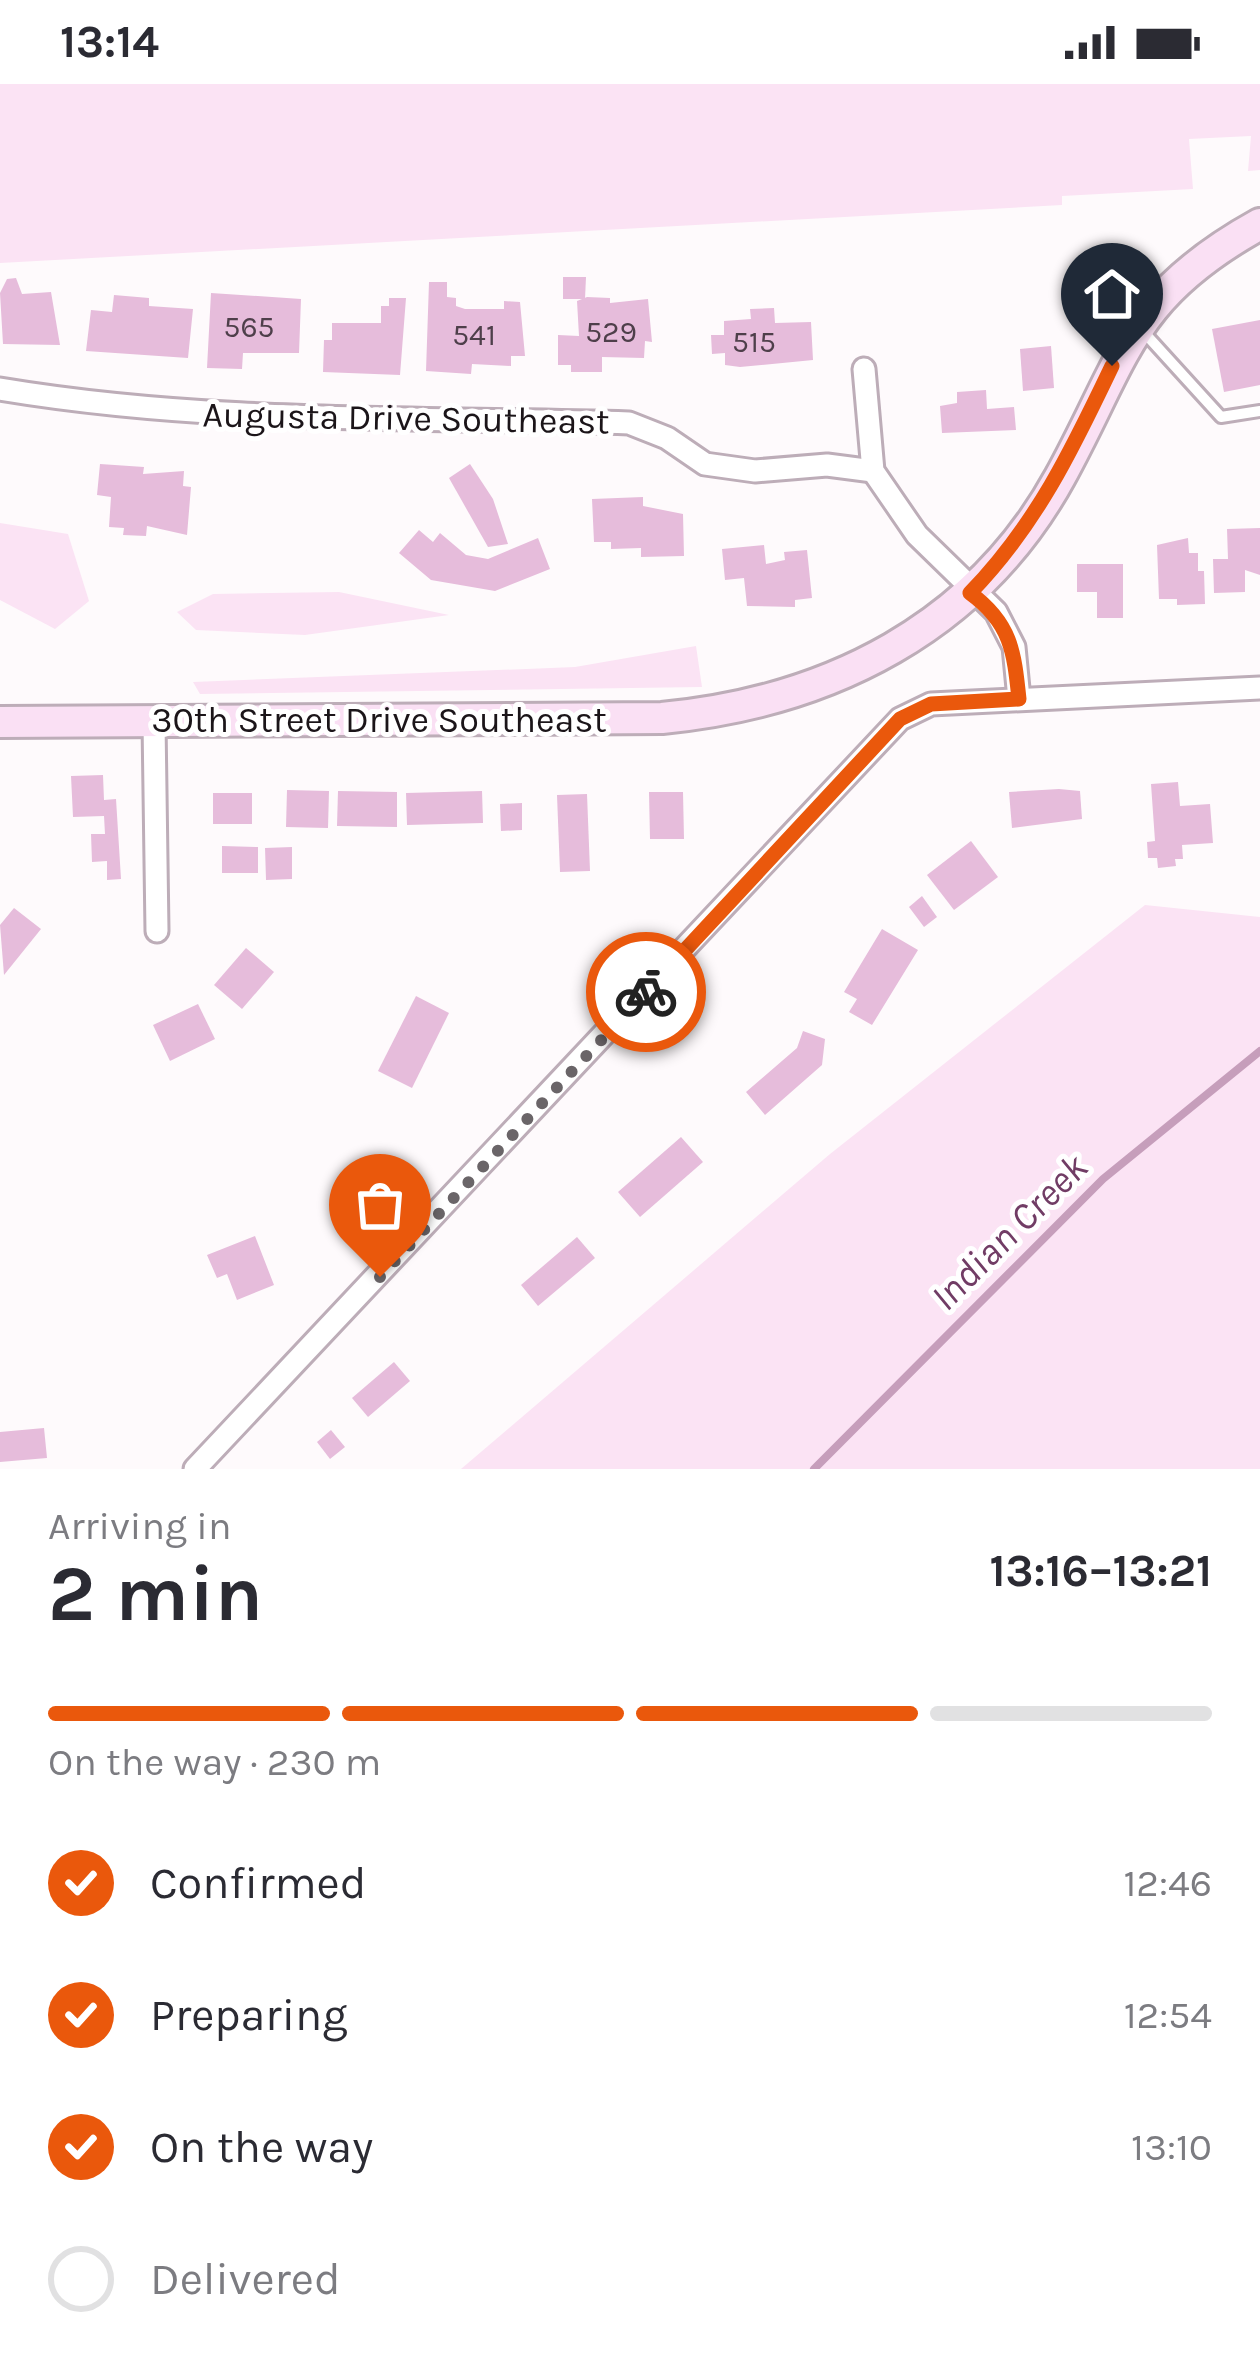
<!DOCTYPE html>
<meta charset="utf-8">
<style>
body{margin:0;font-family:Karla,sans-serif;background:#f2f2f3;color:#2b2b33;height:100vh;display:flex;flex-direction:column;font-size:45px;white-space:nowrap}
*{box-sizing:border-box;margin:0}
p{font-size:39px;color:#7c7c81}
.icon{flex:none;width:66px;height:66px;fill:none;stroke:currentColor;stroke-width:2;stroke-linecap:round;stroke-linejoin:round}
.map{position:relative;height:1385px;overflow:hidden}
.side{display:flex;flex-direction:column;background:#fff;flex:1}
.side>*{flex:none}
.pin{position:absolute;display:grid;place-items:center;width:102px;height:102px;color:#fff;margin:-123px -51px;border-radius:50% 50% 50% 0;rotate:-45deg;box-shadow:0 0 12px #0007}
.pin .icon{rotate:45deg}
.courier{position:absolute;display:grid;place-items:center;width:120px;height:120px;margin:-60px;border:9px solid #ea580c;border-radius:50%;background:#fff;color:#222;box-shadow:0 3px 15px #0007}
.summary em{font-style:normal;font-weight:700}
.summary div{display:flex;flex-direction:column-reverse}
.summary{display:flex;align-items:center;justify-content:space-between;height:204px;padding:0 48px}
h1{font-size:78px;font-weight:700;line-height:90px}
.bar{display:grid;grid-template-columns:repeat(4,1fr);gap:18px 12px;align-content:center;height:144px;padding:0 48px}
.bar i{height:15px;border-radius:9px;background:#e1e1e2}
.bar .on{background:#ea580c}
.bar p{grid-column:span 4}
ol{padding:0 48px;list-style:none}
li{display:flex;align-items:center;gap:36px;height:132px}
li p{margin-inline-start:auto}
li .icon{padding:12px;border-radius:50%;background:#ea580c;color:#fff;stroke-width:4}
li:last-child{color:#7c7c81}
li i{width:66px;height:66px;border:6px solid #e1e1e2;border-radius:50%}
.status{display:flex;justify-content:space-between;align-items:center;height:84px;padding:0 60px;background:#fff;direction:ltr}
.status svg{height:33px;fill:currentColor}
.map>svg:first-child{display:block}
.green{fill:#fbe3f4}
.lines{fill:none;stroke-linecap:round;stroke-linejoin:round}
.stream{stroke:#c69ebb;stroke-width:8}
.building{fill:#e6bcdb}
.service-casing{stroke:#bdadb8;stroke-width:16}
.minor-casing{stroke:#bdadb8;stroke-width:27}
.secondary-casing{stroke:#bdadb8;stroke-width:36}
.service{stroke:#fff;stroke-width:10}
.minor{stroke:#fff;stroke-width:21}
.secondary{stroke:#fae0f4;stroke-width:30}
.done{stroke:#6a6568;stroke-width:12;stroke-dasharray:0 21.6}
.route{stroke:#ea580c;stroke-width:15}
.labels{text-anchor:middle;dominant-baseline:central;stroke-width:10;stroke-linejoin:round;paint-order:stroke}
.number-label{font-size:30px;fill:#4e3f4a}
.street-label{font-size:36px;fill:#1b1519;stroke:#fff}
.water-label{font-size:39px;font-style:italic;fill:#713c65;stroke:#fff}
</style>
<div class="status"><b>13:14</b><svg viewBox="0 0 49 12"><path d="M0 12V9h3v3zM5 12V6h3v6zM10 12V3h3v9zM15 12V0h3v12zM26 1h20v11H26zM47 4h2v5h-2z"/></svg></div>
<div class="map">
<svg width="1260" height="1385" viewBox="0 0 1260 1385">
<rect width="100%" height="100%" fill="#fefafc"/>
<g class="green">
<path d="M0,0H1260V86L1248,87L1251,52L1189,55L1193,105L1062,112V121L0,179Z"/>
<path d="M0,439L68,450L89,517L55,545L0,516Z"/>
<path d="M339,508L449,531L305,551L196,546L177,528L213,510Z"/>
<path d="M696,562L702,603L200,610L193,598L575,583Z"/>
<path d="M1145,821L1260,833V1385H461L830,1070Z"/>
</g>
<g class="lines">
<path class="stream" d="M814,1385L1103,1095L1260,967"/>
</g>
<g class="building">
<path d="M563,193H586L585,215H563Z"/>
<path d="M16,194L22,210L51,208L60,261L3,260L0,209L7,195Z"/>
<path d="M429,198H447V213L456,214V222L465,225H504V217L520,218L525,272H511V282L472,280L471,290L426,287Z"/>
<path d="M211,209L301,215L299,269H243L242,285L207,284Z"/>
<path d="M114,211L149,214V222L193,225L188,274L86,267L91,226L112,228Z"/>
<path d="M587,213L610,214V219L648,215L652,258L645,257L644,274L602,273V288H571V281H558V251L579,252L577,217Z"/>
<path d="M389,214H406L400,291L323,288L324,256H332V239H381V222H389Z"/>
<path d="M774,224L775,239L811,238L813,276L740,283L725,281V269L712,270L711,251H724V237L751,235L750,225Z"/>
<path d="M1260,236V301L1224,308L1212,245Z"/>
<path d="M1051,262L1054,304L1023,307L1020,265Z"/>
<path d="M986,306L987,325L1014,323L1016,346L942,349L940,322L957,319V308Z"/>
<path d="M100,380L144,383L143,390L184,387L183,402L191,403L187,451L147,442L146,452L123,451L124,444L109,443L111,413L97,411Z"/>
<path d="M470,380L493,415L508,460L488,463L449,394Z"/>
<path d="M643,413V422L683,430L684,472L641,473V464L611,465V458H594L592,415Z"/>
<path d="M1260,444V491L1245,486V508L1214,509L1213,475H1228L1227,445Z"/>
<path d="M419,446L433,458L440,449L466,471L488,475L538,454L550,485L495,507L431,496L399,469Z"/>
<path d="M1188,454L1189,469H1198V487H1204L1205,520L1177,521V515H1159L1157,461Z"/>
<path d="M764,461L766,480L785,476L784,468L807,466L812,514L795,516V523L747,522L744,494L725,496L722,465Z"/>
<path d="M1077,480H1123V534H1097V508H1077Z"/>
<path d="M103,691L104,716L116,715L121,795L107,796V777L92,778L91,750H105L104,732L73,733L71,692Z"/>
<path d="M1178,698L1180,722L1210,720L1213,759L1182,761L1183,775H1175L1176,782L1158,784L1157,774H1148L1147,758L1155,757L1151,700Z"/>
<path d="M1059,705L1080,707L1082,735L1012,744L1009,708Z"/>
<path d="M287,706L329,707L328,744L286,743Z"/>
<path d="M338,707L397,708V743L337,742Z"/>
<path d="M482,707L483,739L407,741L406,709Z"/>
<path d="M649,708H683L684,755H650Z"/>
<rect x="213" y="709" width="39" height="31"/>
<path d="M587,710L590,787L560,788L557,711Z"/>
<path d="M522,719V746L501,747L500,720Z"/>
<path d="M971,757L998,793L954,826L927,791Z"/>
<path d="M222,762L258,763V789H222Z"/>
<path d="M292,763V795L266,796L265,764Z"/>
<path d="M922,812L937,833L924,843L909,823Z"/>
<path d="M14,824L41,845L4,891L0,841Z"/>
<path d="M882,845L918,866L872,941L849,928L857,915L844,908Z"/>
<path d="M246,864L274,888L242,925L214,901Z"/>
<path d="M416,912L449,929L412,1004L378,987Z"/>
<path d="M198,920L215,955L170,977L153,941Z"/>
<path d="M803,947L825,955L822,981L765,1031L746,1008L797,964Z"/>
<path d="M681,1053L703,1078L640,1133L618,1108Z"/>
<path d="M255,1152L274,1201L237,1216L227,1190L217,1194L207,1171Z"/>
<path d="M577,1153L595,1174L538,1222L521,1201Z"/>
<path d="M394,1278L410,1297L368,1333L352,1314Z"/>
<path d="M44,1344L47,1374L0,1378V1348Z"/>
<path d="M331,1346L345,1363L330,1375L317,1358Z"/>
</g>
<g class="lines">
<g class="service-casing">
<path id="service" d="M1141,245L1221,333L1260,327"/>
</g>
<g class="minor-casing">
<g id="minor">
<path d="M864,285L873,387L917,451L996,528L1014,563L1019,615"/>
<path d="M0,305C210,340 417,333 629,339L667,354L705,380L755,387L827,381L873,387"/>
<path d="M154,638L157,847"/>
<path d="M195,1385L900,635L931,620L1260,604"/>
</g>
</g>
<g class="secondary-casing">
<path id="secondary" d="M0,638L662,634C829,618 977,544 1060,393C1126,273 1128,213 1260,140"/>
</g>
<use href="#service" class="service"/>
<use href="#minor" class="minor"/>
<use href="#secondary" class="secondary"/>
</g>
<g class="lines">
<path class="done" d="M380,1193L646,908"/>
<path class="route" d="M646,908L900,635L931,620L1019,615C1014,567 1011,539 970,509C1036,441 1072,366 1112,282"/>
</g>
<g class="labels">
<g class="number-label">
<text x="249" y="243">565</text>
<text x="611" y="248">529</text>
<text x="474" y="251">541</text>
<text x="754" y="258">515</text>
</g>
<g class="street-label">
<text transform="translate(406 334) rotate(1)">Augusta Drive Southeast</text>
<text x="379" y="636">30th Street Drive Southeast</text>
</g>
<g class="water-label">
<text transform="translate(1009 1148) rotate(-45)">Indian Creek</text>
</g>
</g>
</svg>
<div class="pin" style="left:380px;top:1193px;background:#ea580c"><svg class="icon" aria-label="bag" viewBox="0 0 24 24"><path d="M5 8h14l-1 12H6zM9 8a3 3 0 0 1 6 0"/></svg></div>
<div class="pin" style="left:1112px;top:282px;background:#1f2937"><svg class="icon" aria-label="home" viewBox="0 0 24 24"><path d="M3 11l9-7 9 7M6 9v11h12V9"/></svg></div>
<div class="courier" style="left:646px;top:908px"><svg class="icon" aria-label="bike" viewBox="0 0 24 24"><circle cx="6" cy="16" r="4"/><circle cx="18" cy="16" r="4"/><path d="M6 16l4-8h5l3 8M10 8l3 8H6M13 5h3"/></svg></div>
</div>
<section class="side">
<div class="summary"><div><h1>2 min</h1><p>Arriving in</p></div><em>13:16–13:21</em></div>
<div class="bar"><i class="on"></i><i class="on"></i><i class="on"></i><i></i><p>On the way · 230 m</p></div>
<ol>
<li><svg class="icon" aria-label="check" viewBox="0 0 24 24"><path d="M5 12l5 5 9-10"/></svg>Confirmed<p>12:46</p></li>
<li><svg class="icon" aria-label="check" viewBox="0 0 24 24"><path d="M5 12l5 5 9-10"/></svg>Preparing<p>12:54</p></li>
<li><svg class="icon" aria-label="check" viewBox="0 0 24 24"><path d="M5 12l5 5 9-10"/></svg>On the way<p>13:10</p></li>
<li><i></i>Delivered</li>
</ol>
</section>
